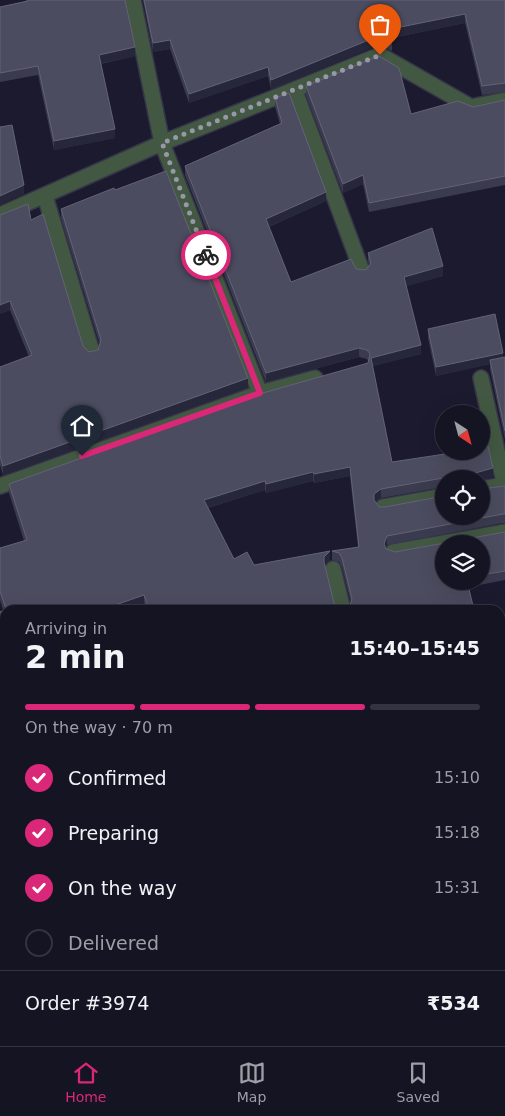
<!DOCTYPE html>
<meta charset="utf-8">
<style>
body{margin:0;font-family:"DejaVu Sans",sans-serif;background:#212130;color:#f1f3f6;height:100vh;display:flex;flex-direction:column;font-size:19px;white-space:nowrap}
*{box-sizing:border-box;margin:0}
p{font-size:16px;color:#9d9ea6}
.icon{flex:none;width:28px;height:28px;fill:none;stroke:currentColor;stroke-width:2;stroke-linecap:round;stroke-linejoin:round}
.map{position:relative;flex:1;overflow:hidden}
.side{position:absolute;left:0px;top:605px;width:505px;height:441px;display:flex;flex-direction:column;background:#141423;border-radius:15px 15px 0 0;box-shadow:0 5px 20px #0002,0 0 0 1px #333341}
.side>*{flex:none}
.needle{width:32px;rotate:144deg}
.tools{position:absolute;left:435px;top:405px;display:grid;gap:10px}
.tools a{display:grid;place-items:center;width:55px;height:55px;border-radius:50%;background:#141423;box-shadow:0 5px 20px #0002,0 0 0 1px #333341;font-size:25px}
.pin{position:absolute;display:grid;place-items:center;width:42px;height:42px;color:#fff;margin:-51px -21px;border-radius:50% 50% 50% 0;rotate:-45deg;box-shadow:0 0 5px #0007}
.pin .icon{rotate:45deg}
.courier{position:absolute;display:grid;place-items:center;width:50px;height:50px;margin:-25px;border:4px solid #db2777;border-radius:50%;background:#fff;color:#222;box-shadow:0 1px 6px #0007}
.head em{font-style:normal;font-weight:700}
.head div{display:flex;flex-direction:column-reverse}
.head{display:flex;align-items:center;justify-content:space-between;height:85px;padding:0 25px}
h1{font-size:32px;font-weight:700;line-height:38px}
.bar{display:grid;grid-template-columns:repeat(4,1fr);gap:8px 5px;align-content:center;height:60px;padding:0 25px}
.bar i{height:6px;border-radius:4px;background:#333341}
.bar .selected{background:#db2777}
.bar p{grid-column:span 4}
.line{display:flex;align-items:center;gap:12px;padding:0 25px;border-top:1px solid #333341}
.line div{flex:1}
ol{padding:0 25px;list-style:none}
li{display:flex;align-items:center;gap:15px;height:55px}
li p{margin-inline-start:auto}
li .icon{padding:5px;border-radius:50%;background:#db2777;color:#fff;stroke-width:4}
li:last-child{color:#9d9ea6}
li i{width:28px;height:28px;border:2px solid #333341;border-radius:50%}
.dock{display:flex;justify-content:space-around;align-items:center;height:70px;border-top:1px solid #333341;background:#141423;font-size:14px;color:#9d9ea6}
.dock a{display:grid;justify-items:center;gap:2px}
.dock .selected{color:#db2777}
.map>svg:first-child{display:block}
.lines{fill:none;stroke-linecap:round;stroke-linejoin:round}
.minor-casing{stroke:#363549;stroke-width:18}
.minor{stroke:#425842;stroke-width:15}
.wall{fill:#3b3b50;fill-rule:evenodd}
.shaded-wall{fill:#27273c}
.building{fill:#4c4c60;stroke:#636376;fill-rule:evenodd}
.done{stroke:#9897a8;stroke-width:5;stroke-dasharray:0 9}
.route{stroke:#db2777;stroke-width:6}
</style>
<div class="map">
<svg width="505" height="1046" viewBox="0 0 505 1046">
<rect width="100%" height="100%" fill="#1b1a2f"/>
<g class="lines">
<g class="minor-casing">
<g id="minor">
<path d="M133,0L162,143L260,393"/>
<path d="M295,91L362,271"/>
<path d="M45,196L92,352"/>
<path d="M0,215L162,143L380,55L471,107L505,100"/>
<path d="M481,378L505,487"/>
<path d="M0,486L260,393L315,378"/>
<path d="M481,489L504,485"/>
<path d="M383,507L444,496"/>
<path d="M393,552L505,532"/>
<path d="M333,569L343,610"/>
<path d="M0,672L5,682"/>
<path d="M500,769L505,764"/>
<path d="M500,875L505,881"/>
<path d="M472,1041L476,1046"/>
<path d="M185,1046L188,1041"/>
</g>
</g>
<use href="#minor" class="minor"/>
</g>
<g class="wall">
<path d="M26,0H125L135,56L101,64L115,138L54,150L38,75L0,82V7L26,1Z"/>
<path d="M143,0H505V92L482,95L465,23L392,38V51L384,47L376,46L271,89L268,76L189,103L170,49L153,52Z"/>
<path d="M306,86L411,114L473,107L505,100V185L369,212L363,184L343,193L306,95Z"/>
<path d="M275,98L326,201L269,227L291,282L356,269L366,270L370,265L368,262V253L443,276L406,286L421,354L372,366L392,462L493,477L481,480V479H444V487L381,498L376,502L379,507H385L482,489L505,486V523H503L387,545L386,548V549L395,552L505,532V580L469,587L474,610H146L144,605L128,610H5V664H0V612L3,610L0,600V548L24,541L9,493V484L368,363V361L367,359L359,357L266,382L185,175V166L280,124L275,107ZM350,476L358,547L332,551V560L339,562L342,567L351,603L349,608L340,610L334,603L325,565L330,560L254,565L234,559L208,508L265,490L266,493L313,481L314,483ZM481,544V581H444Z"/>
<path d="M115,190L248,387L3,475L0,465V367L29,357L10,310L0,314L31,220L83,346L89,352L98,350L100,345L61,218V209Z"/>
<path d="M428,329L503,358L505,357V440L490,369V364L436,376L428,338Z"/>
</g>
<g class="shaded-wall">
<path d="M465,14V23L391,38V29Z"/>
<path d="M376,37V46L271,89V80Z"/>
<path d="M170,40V49L153,52V43Z"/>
<path d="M135,47V56L99,64V55Z"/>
<path d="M268,67V76L189,103V94Z"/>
<path d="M115,129V138L54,150V141Z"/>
<path d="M363,175V184L343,193V184Z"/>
<path d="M24,185V194L0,205V196Z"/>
<path d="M326,192V201L266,228V219Z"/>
<path d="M443,266V276L404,287V277Z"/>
<path d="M10,301V310L0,314V305Z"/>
<path d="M421,345V354L371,367V358Z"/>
<path d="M359,348V357L266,382V373Z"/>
<path d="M503,353V362L490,360V364L436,376V367Z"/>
<path d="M248,378V387L3,475V466Z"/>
<path d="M350,467V476L314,483V474Z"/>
<path d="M493,468V477L481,480V479H473L475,473Z"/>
<path d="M313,472V481L266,493V484Z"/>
<path d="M265,481V490L204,509V500Z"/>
<path d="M381,489V498L374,503V509V494Z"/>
<path d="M387,536V545L384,553V544Z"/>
<path d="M330,551V560L324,566V557Z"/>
<path d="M144,595V605L128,610H101Z"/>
<path d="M505,699V708L500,712V703Z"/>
</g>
<g class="building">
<path d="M28,0H125L135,47L99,55L115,129L54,141L38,66L0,73V7L28,1Z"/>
<path d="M144,0H505V83L482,86L465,14L391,29L392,42L384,38L376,37L271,80L268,67L189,94L170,40L153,43Z"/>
<path d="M379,56L399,68L411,114L458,101L473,107L505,100V176L369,203L363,175L343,184L306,86Z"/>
<path d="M289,93L326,192L266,219L291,282L351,259L356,269L366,270L371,263L368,253L432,228L443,266L404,277L421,345L371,358L392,462L445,454V451H481V447L488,446L493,468L475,473L473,479H446L443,478L381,489L374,494V500L379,507H385L444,496V516H481V489L505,486V514H503L387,536L384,544L386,549L395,552L505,532V571L481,575V544H444V581H467L474,610H149L144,595L101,610H5V655H0V612L6,609L0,591V548L27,540L9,484L263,393L368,363L370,354L367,350L359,348L266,373L185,166L282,123L275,98ZM350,467L359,547L332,551L339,553L342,558L352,599L349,608L340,610L334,603L324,562V557L330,551L254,565L247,552L234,559L204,500L265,481L266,484L313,472L314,474Z"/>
<path d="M12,125L24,185L0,196V127Z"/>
<path d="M166,171L248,378L3,466L0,456V367L32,355L10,301L0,305V215L28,204L31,220L43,214L83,346L89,352L98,350L101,340L61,209L114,188L115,190Z"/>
<path d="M495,314L503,353L436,367L428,329Z"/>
<path d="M505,357V431L490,360Z"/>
<path d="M500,653L505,659V699L500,703Z"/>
<path d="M0,705L5,714V1041H155L158,1046H0Z"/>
<path d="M500,890L505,896V1046H426L431,1041H435L439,1046L445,1041H468L469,1043L477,1046L482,1044L484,1041H500Z"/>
</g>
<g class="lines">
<path class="done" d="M206,255L162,143L380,55"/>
<path class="route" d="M82,456L260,393L206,255"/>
</g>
</svg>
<div class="tools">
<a><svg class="needle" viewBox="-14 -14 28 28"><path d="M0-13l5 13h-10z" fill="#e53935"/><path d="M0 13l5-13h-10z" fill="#9d9ea6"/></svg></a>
<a><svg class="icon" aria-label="locate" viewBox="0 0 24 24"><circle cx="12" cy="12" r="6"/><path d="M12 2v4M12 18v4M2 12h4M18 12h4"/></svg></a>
<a><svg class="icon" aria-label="layers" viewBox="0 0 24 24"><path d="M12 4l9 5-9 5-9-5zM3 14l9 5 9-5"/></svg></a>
</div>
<div class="pin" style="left:380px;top:55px;background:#ea580c"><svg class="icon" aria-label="bag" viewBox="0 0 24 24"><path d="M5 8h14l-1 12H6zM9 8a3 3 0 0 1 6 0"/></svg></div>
<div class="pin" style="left:82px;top:456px;background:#1f2937"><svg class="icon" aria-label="home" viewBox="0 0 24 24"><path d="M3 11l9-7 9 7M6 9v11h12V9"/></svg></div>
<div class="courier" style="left:206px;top:255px"><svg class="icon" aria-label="bike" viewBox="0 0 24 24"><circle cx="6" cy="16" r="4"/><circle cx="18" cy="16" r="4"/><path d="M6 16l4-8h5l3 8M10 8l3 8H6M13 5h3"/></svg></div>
<section class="side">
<div class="head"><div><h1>2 min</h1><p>Arriving in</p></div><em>15:40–15:45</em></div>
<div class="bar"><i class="selected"></i><i class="selected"></i><i class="selected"></i><i></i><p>On the way · 70 m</p></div>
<ol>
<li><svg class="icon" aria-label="check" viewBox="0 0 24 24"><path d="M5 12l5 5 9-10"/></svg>Confirmed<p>15:10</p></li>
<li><svg class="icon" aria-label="check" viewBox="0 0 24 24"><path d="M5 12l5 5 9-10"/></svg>Preparing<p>15:18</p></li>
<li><svg class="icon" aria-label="check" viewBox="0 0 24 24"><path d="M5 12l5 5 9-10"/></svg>On the way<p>15:31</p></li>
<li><i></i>Delivered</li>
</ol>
<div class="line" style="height:65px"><div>Order #3974</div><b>₹534</b></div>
</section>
</div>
<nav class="dock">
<a class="selected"><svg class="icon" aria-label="home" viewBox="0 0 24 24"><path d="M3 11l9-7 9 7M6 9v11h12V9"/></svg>Home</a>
<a><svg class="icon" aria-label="map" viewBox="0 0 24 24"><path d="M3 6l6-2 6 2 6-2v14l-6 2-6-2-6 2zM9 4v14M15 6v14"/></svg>Map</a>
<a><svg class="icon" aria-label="saved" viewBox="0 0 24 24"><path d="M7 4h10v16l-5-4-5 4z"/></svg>Saved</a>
</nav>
